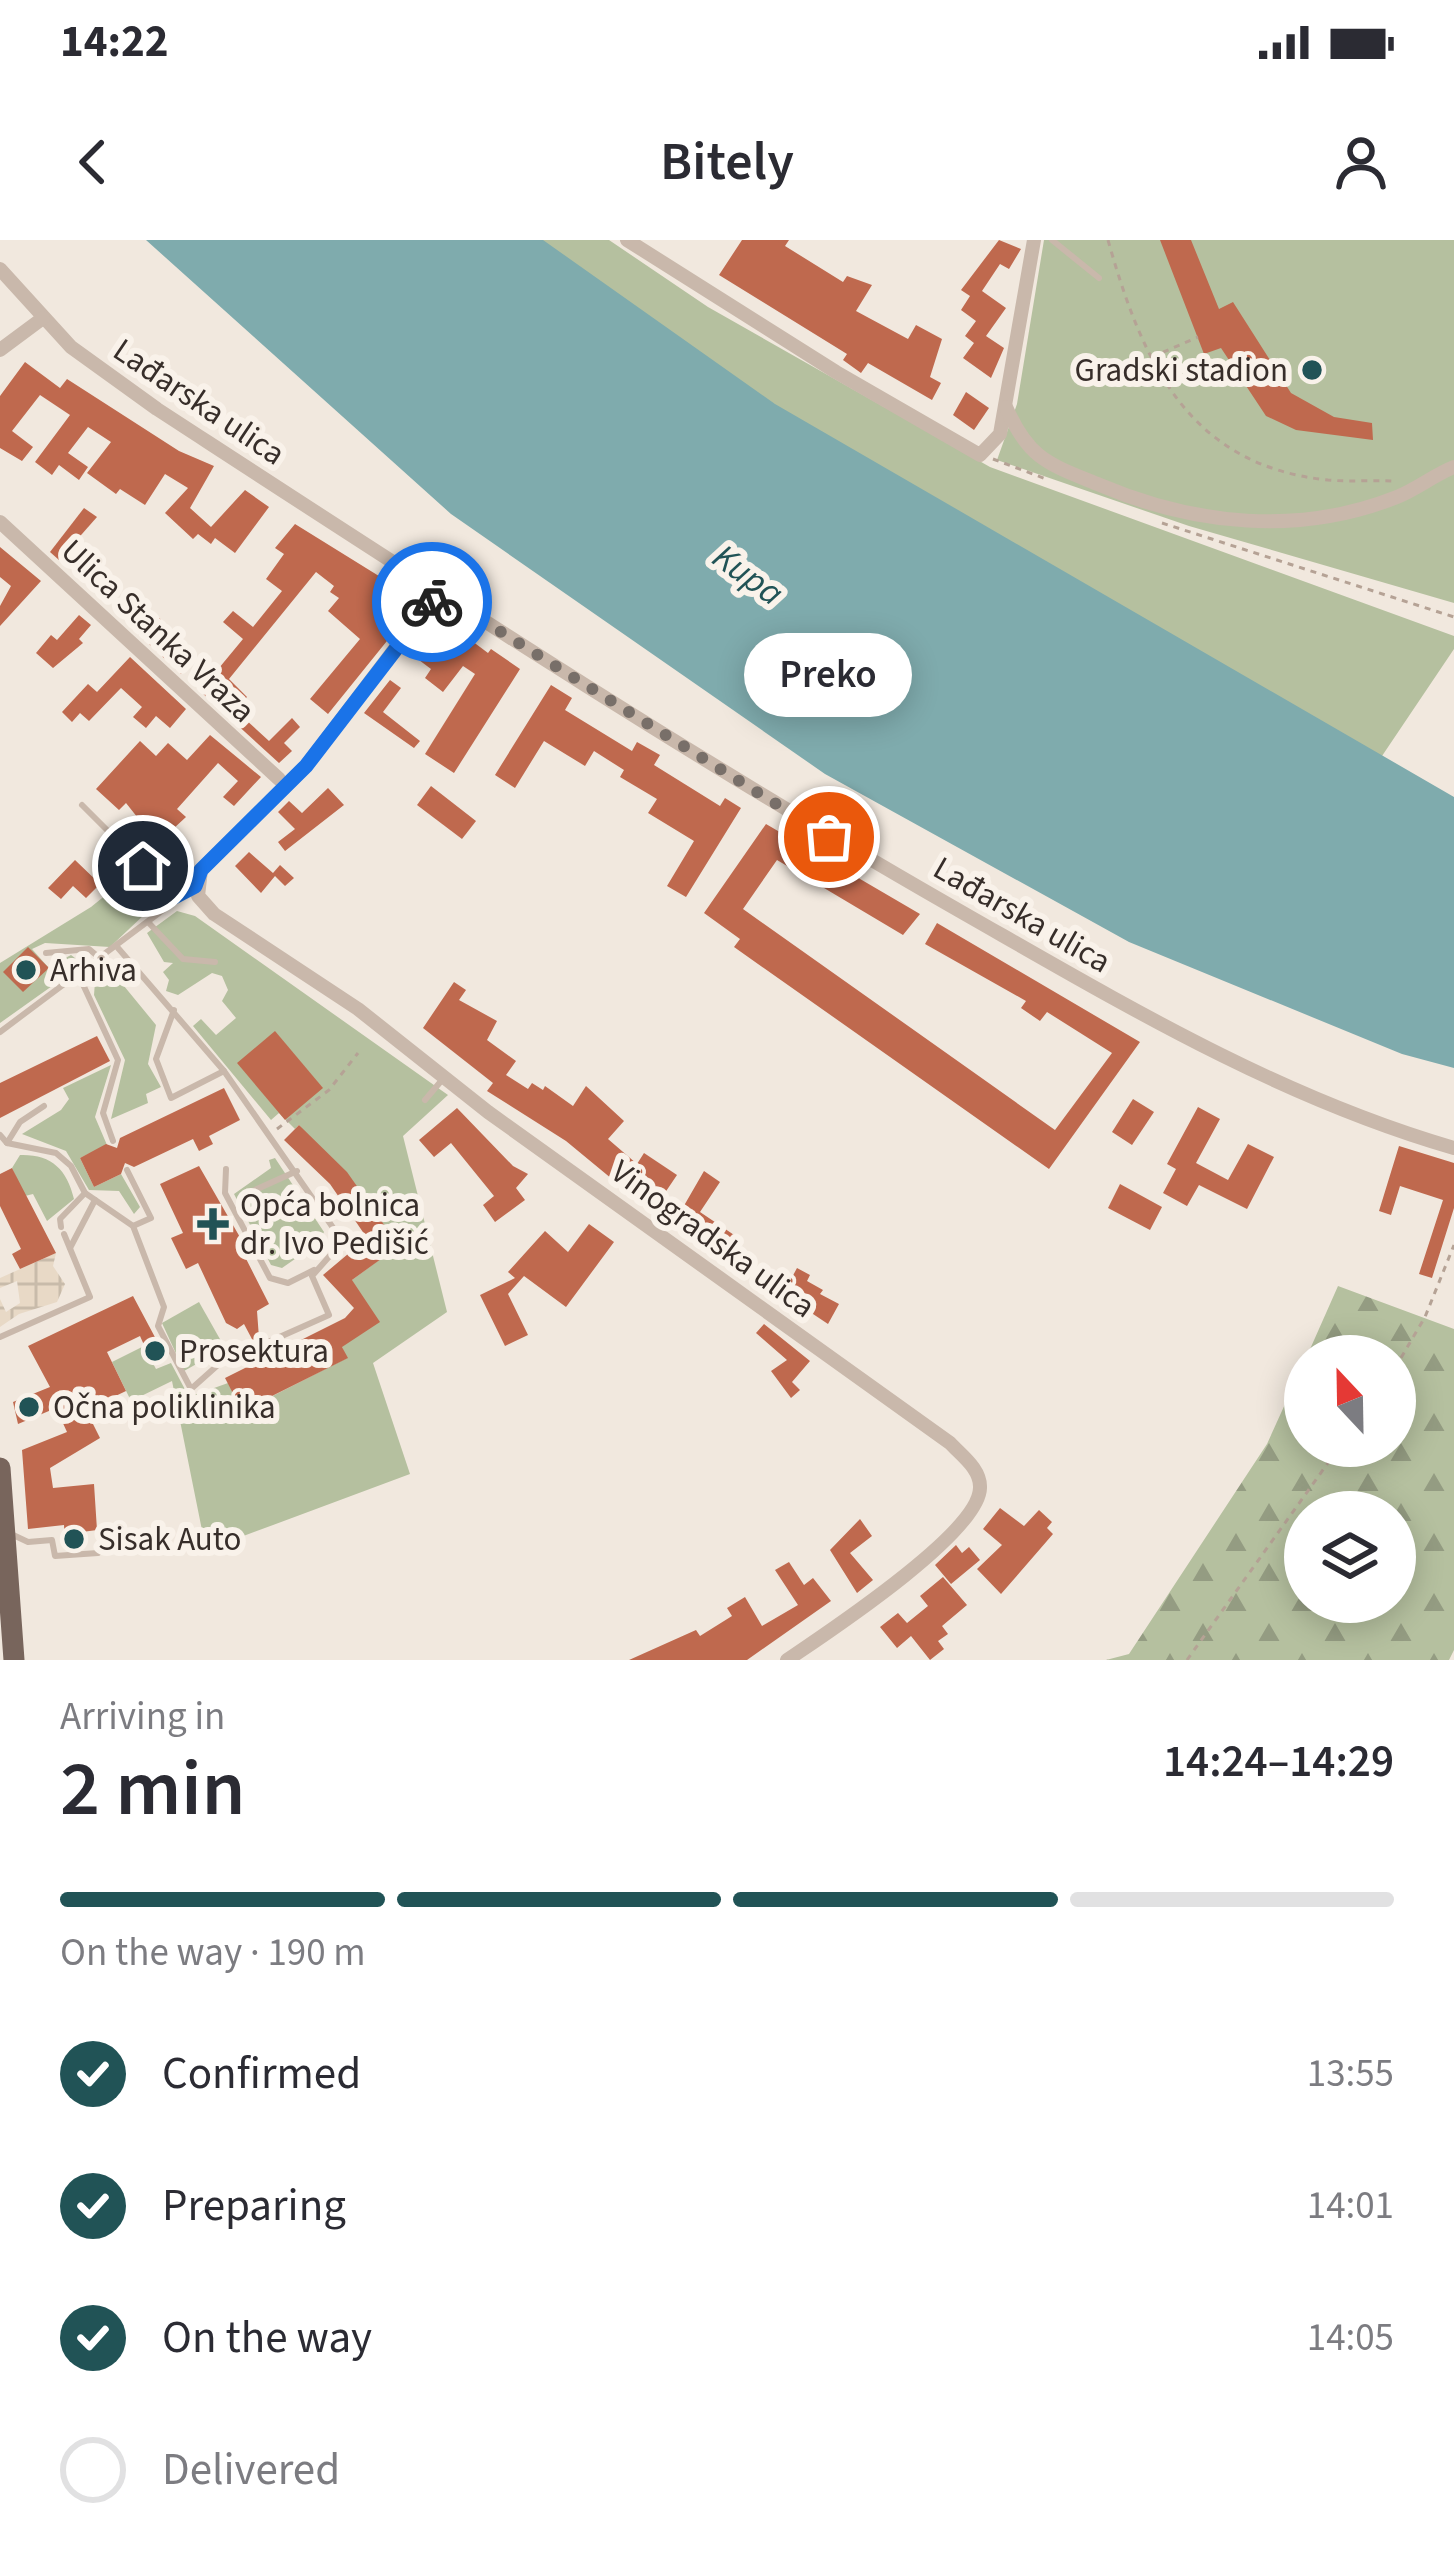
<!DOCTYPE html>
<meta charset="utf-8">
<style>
body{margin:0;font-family:"Source Sans 3",sans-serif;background:#f2f2f3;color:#2b2b33;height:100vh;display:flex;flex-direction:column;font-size:45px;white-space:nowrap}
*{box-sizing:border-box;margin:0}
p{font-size:39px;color:#7c7c81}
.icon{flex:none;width:66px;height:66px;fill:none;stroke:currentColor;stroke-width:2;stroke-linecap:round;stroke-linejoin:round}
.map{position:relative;height:1420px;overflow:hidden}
.details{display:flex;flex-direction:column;background:#fff;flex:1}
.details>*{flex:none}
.needle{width:78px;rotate:338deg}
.tools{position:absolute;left:1284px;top:1095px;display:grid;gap:24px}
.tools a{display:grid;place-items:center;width:132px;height:132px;border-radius:50%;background:#fff;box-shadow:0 6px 30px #0003;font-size:60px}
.pin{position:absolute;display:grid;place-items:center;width:102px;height:102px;color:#fff;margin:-51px;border:6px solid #fff;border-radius:50%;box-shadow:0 3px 12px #0007}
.courier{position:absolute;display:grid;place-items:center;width:120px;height:120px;margin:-60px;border:9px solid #1a73e8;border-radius:50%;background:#fff;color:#222;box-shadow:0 3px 15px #0007}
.bubble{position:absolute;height:84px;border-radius:42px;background:#fff;box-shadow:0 6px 30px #0003;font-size:39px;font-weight:600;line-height:84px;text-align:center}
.summary em{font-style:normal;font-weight:600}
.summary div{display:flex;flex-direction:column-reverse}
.summary{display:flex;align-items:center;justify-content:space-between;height:204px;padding:0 60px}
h1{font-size:78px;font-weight:600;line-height:90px}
.bar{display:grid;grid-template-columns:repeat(4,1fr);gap:18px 12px;align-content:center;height:144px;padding:0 60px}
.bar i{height:15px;border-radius:9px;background:#e1e1e2}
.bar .current{background:#215356}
.bar p{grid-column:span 4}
ol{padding:0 60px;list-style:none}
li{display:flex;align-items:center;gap:36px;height:132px}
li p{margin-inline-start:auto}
li .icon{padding:12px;border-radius:50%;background:#215356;color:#fff;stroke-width:4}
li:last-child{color:#7c7c81}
li i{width:66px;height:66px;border:6px solid #e1e1e2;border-radius:50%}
.status{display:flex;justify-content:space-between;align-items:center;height:84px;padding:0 60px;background:#fff;direction:ltr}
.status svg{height:33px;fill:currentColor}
header{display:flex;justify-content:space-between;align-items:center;height:156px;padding:0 60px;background:#fff;font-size:54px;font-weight:600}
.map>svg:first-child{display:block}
.grass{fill:#b5c09f}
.forest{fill:url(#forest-firs);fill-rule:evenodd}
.plaza{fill:url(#plaza-grid)}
.water{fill:#7fabad}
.building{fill:#bf694e}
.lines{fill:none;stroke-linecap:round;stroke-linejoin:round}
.path{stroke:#b5a295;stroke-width:3;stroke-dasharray:6 6;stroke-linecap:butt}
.lane{stroke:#c9b8ab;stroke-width:6}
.street{stroke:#c9b8ab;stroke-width:14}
.primary{stroke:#78655c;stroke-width:21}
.done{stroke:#786f69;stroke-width:12;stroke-dasharray:0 21.6}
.route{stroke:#1a73e8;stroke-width:15}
.poi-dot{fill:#215356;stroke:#f9f2ea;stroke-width:4.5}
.labels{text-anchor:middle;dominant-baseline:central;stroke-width:12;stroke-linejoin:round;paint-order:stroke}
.poi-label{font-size:33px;fill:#372e2a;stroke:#f9f2ea;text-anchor:start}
.street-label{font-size:33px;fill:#372e2a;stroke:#f9f2ea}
.water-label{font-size:36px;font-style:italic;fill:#215356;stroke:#f9f2ea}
</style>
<div class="status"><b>14:22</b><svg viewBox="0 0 49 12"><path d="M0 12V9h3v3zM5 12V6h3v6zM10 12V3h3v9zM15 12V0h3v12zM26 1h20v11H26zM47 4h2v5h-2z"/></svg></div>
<header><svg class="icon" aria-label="back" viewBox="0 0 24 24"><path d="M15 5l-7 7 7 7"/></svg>Bitely<svg class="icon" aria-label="person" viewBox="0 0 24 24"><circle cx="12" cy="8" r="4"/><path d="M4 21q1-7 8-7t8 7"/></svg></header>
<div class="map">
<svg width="1454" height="1420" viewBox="0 0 1454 1420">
<defs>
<pattern id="forest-firs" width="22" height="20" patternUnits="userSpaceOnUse" patternTransform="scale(3)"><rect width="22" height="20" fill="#b5c09f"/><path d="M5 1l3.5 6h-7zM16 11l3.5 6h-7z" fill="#949c82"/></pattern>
<pattern id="plaza-grid" width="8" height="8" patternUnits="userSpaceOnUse" patternTransform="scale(3)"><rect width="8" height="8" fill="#e8d9c6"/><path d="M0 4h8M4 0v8" fill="none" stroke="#c8bbaa"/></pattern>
</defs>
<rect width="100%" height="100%" fill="#f1e8de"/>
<g class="grass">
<path d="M420,0H609L708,67L990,227L1454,396V409L1347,568Z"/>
<path d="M1044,0H1454V363L1189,286L997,220L1017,164Z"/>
<path d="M138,629L164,656L110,707L45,703L32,709L48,727L71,715L83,724L0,783V723L91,667Z"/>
<path d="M177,671L195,676L448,855L403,896L447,1072L373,1123L410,1234L206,1310L172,1141L131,1161L112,1122L144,1106L156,1129L171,1123L189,1157L228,1143L243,1171L347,1118L341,1105L357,1096L352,1040L398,1006L299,885L295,889L279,873L271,880L193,786L201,779L216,795L236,778L222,761L228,750L222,736L212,733L178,755L166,751L169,740L163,732L173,723L164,722L147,693Z"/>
<path d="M122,729L133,737L124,746L156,785L148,824L161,847L146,854L148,863L111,879L125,820L94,755L95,742L107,731Z"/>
<path d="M111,825L95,877L107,905L80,918L94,947L121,934L140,967L134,974L119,951L89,950L66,911L22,894L61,870L69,859L63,848Z"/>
<path d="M20,915C51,914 67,929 74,959L47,981L33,954L25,956L12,928Z"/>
<path d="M275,918L324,992L318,1003L282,1028L271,1025L234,954L271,928L269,920Z"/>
<path d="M199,1062L225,1108L184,1131L162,1083Z"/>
</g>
<path class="forest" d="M1338,1046L1454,1089V1410L1449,1420H1106L1129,1414L1267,1204L1305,1120V1206H1395V1116H1307ZM1305,1272H1395V1362H1305Z"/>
<path class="plaza" d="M56,1013L53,1026L65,1044L57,1062L19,1074L0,1087V1059L6,1072L20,1063L17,1041L0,1048V1038Z"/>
<path class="water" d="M146,0H543L775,164L1454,557V828L1402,814L1129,702L825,534L451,274Z"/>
<g class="building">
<path d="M742,0H789L785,6L843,42L847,36L872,45L856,71L908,99L916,85L942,99L930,137L941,143L932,160L868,123L861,133L843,120L847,114L719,35Z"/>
<path d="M999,0L1021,9L1009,29L1000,24L982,51L1006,68L986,96L1004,108L991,138L963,118L974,103L965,96L976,81L961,70L970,56L961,50Z"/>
<path d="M1160,0H1191L1219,69L1233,62L1291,153L1334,177L1372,183L1373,200L1296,190L1266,176L1221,108L1204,114Z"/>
<path d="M25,122L60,148L67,139L179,211L214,226L190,268L211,287L245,250L269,267L235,313L215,298L211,304L198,294L193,299L165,273L188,248L165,234L145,265L120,249L116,254L87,233L111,202L88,187L68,213L88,227L79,240L59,225L52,235L35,222L70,175L40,155L12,191L33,207L22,221L0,208V156Z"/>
<path d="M966,152L989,168L974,190L953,175Z"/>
<path d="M84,268L97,277L59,320L50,312Z"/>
<path d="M295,284L395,346L374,375L395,391L328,474L310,459L360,399L328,371L339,358L330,352L334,346L316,332L229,439L247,457L234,469L269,501L292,478L300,487L284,503L292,511L279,523L200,451L243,399L223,382L233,371L253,387L282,351L266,339L284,314L275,308Z"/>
<path d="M0,307L41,341L0,386V366L11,346L0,337Z"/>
<path d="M155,374L190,407L184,414L192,421L181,434L132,388L144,376L149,380Z"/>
<path d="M436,374L488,413L491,409L520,429L454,533L425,514L475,434L463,426L443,452L425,438L431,429L407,411Z"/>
<path d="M79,375L91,385L79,399L83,403L53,428L36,413L51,395L57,400Z"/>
<path d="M130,417L186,469L170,488L156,476L146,488L133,477L142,467L121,448L89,481L80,473L72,482L62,472L88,444L97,452Z"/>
<path d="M390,440L401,448L383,472L420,501L414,508L364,473Z"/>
<path d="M551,445L572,458L565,470L632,511L637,502L660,515L654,525L720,566L725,558L741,568L686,657L667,646L694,601L648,573L657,559L620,537L624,530L594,511L585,526L544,501L515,548L495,535Z"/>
<path d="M210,495L261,537L234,566L223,557L238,541L218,523L177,569L186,577L173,589L189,605L172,621L126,563L119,570L96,549L140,501L156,516L168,503L187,520Z"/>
<path d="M431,546L476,581L462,599L417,565Z"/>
<path d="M328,548L344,565L285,611L278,602L295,589L278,572L289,561L302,573Z"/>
<path d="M766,584L920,674L903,695L777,620L743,669L1055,890L1112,813L1047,772L1040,781L1021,768L1026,761L925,704L937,683L1140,802L1049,929L734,707L740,699L704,673Z"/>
<path d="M249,612L273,633L280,625L294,638L285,646L275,636L261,653L235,626Z"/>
<path d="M75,620L100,644L86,658L73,646L61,659L48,648Z"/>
<path d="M28,707L49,728L23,752L3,732Z"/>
<path d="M454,742L466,750L459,760L497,781L487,800L516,821L506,835L528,849L532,843L543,850L545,846L573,866L586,846L624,881L608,899L637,924L644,913L677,935L652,972L566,901L487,851L493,843L423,788Z"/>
<path d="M275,791L323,848L285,880L237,823Z"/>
<path d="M97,796L110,821L0,878V843Z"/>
<path d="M224,848L240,880L209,896L213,904L199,911L193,899L134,927L125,923L121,934L94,947L80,918L106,904L117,908L120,898Z"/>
<path d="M1133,859L1154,872L1132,905L1112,892Z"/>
<path d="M1198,867L1220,879L1196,923L1228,940L1248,904L1274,917L1247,969L1199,945L1187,966L1163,953L1176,929L1167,924Z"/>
<path d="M457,868L513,926L528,934L516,948L525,960L495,982L483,965L494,956L451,903L434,917L419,900Z"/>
<path d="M299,885L347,932L399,1006L352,1040L380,1082L342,1107L348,1118L242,1171L225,1138L345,1078L354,1068L323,1035L367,998L330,944L284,900Z"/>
<path d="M1399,906L1454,923V968L1432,1038L1419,1034L1443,960L1400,946L1391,975L1379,971Z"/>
<path d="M199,926L241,999L237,1001L269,1064L257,1071L259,1098L253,1101L244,1084L237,1089L226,1083L198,1023L186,1029L171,998L183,993L160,944Z"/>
<path d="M12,928L56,1013L20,1029L12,1014L21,1009L0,966V934Z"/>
<path d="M704,931L720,942L700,972L743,1001L729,1023L674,983Z"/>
<path d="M1120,944L1162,967L1150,990L1108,968Z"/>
<path d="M589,984L614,1002L566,1067L524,1036L508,1054L528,1095L505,1106L480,1055L515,1038L508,1032L545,991L568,1012Z"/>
<path d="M797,1028L810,1035L807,1041L823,1050L820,1054L839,1064L828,1084L783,1054Z"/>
<path d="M133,1056L165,1116L152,1123L140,1096L107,1112L126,1151L86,1170L100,1198L50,1228L53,1248L94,1244L97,1290L82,1292L83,1303L65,1304L64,1285L28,1289L22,1210L67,1192L56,1168L18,1184L13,1162L50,1147L28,1106Z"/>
<path d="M764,1084L810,1121L792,1142L800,1150L791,1158L771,1131L787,1120L756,1093Z"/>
<path d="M1000,1268L1024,1286L1039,1270L1052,1282L1047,1288L1053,1294L1001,1354L977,1329L1002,1305L983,1289Z"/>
<path d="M860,1279L872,1296L850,1313L873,1340L857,1353L830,1310Z"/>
<path d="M956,1305L962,1313L969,1307L980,1320L951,1344L935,1325Z"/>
<path d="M789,1322L804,1345L813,1338L831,1361L747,1420H629L696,1390L700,1396L732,1376L727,1368L745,1357L762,1386L798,1365L775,1330Z"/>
<path d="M943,1337L967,1365L942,1386L948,1394L938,1401L944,1409L930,1420L911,1396L897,1408L880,1387L898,1373L907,1383L928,1366L920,1356Z"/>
</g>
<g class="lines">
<g class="path">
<path d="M1108,0C1142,121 1188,226 1328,240C1350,242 1372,240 1393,241"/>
<path d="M1152,117L1198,97"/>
<path d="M993,219L1046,239"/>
<path d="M1162,283L1454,377"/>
<path d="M277,889L329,850L358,813"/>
<path d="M1395,1128L1425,1077L1454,1005"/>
<path d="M1187,1420L1340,1206"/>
</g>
<g class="lane">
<path d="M1052,0L1099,38"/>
<path d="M82,565L174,657"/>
<path d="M148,682L183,719L215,722"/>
<path d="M46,713L89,709L102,720"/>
<path d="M80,738L118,820L103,873L113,901"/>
<path d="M174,770L156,819L171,858L224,831"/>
<path d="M0,792L195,646"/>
<path d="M425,860L442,840"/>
<path d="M0,895L7,903L56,913L71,926L85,953L133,986L164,1067L158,1086L191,1149L219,1124L329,1075L312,1036L335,1010L336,992L224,831L118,708"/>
<path d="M7,903L20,882L44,866"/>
<path d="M226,929L225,953L270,1038L288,1043L314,1030"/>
<path d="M127,930L151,978L133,986"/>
<path d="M246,954L297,931"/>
<path d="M61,987L60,979L85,953"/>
<path d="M70,1008L95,960"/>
<path d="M0,1097L90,1057L64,994"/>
<path d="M9,1293L28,1302L52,1300L55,1316L98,1313"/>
</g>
<g class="street">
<path d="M627,0L836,132L980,215L1000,194L1034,0"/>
<path d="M0,29L71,107L157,169C426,344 694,520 972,678C1128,767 1281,858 1454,908"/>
<path d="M0,110L43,78"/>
<path d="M1006,167C1029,220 1049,224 1100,245C1194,285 1299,296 1397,257C1417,249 1434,235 1454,227"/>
<path d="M0,282L279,539"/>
<path d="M438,352L306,526L201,630L198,656L214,674L358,769L488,872L950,1203C962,1216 981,1229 980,1248C979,1293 827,1393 787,1420"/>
</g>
<path class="primary" d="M0,1228L14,1420"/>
</g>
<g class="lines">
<path class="done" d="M432,362L437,352L829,597"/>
<path class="route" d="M143,626L174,657L195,646L201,630L306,526L432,362"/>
</g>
<g class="poi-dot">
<circle cx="1312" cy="130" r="12"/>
<circle cx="26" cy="730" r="12"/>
<path d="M207 966h12v12h12v12h-12v12h-12v-12h-12v-12h12z"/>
<circle cx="155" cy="1111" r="12"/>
<circle cx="29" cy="1167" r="12"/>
<circle cx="74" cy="1299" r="12"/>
</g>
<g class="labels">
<g class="poi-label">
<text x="1288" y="130" text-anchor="end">Gradski stadion</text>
<text x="50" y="730">Arhiva</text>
<text x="240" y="965">Opća bolnica<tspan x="240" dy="38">dr. Ivo Pedišić</tspan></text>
<text x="179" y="1111">Prosektura</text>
<text x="53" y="1167">Očna poliklinika</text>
<text x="98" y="1299">Sisak Auto</text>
</g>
<g class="street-label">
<text transform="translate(199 162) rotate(34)">Lađarska ulica</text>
<text transform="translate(158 391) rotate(43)">Ulica Stanka Vraza</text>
<text transform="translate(1022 675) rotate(30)">Lađarska ulica</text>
<text transform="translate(713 999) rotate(36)">Vinogradska ulica</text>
</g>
<g class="water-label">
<text transform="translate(748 335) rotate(36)">Kupa</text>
</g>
</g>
</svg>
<div class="tools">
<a><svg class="needle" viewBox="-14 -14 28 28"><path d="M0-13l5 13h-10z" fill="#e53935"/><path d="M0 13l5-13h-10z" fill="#7c7c81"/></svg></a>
<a><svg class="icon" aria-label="layers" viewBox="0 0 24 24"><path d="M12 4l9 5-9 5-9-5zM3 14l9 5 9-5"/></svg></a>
</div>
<div class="pin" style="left:829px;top:597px;background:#ea580c"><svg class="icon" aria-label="bag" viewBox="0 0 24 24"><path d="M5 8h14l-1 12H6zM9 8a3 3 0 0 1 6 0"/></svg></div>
<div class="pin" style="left:143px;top:626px;background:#1f2937"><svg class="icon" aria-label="home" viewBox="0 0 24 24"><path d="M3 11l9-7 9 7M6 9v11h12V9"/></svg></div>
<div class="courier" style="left:432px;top:362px"><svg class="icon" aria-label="bike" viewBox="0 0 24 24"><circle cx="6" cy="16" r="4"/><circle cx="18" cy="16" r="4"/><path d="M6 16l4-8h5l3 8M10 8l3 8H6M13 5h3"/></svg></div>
<div class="bubble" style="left:744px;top:393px;width:168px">Preko</div>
</div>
<section class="details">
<div class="summary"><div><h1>2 min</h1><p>Arriving in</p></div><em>14:24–14:29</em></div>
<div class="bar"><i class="current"></i><i class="current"></i><i class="current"></i><i></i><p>On the way · 190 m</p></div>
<ol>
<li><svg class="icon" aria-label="check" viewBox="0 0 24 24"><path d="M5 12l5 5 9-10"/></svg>Confirmed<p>13:55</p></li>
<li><svg class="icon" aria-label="check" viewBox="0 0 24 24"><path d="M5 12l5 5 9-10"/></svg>Preparing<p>14:01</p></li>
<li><svg class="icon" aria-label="check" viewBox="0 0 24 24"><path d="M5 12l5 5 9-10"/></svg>On the way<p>14:05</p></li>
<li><i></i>Delivered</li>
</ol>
</section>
